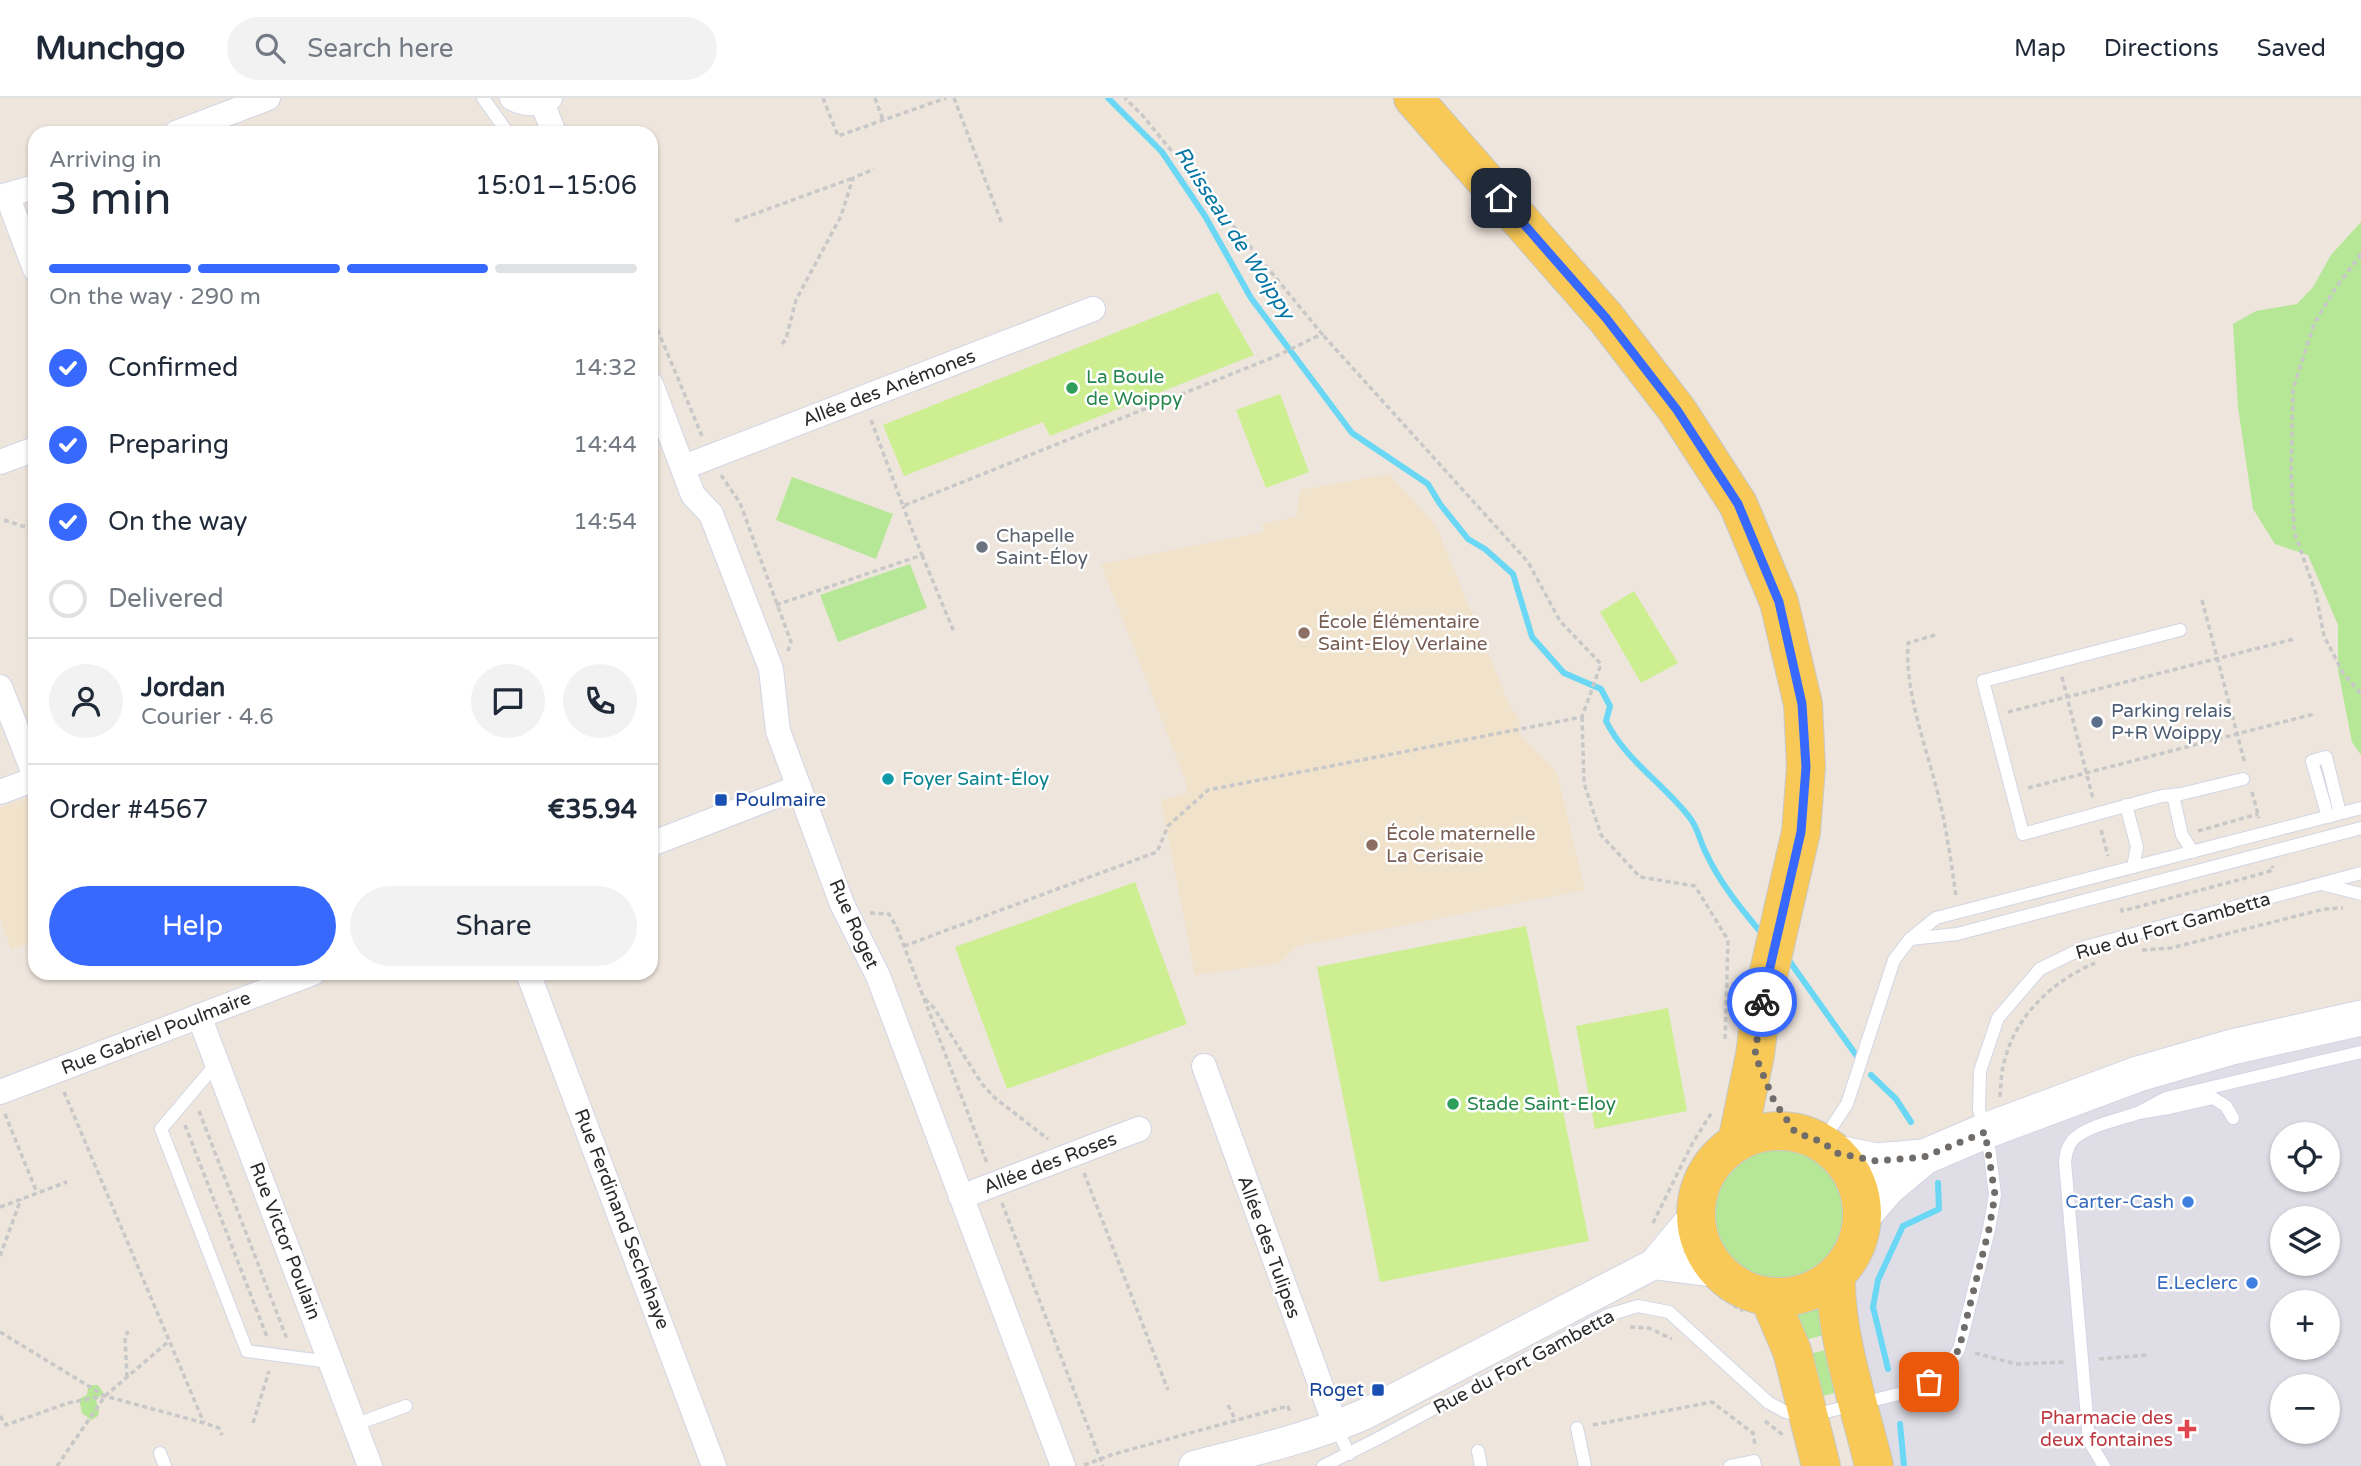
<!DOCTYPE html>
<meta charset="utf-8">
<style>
body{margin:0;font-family:"Varela Round",sans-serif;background:#f2f2f3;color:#1f2937;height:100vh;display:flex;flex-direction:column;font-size:26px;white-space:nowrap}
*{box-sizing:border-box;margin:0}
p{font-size:23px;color:#747a83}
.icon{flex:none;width:38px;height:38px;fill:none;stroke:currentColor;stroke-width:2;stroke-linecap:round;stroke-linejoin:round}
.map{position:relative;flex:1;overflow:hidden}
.sheet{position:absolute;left:28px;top:28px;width:630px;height:854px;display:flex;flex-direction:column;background:#fff;border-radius:21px;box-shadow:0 2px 5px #0004}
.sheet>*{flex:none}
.buttons{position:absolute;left:2270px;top:1024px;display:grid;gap:14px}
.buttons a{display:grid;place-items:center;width:70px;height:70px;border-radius:50%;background:#fff;box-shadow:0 2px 5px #0004;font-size:35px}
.pin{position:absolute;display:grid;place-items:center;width:60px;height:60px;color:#fff;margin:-30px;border-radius:14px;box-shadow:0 4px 10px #0006}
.courier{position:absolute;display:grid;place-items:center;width:70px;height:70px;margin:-35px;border:5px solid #3869ff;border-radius:50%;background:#fff;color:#222;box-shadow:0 2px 9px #0007}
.summary em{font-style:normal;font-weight:600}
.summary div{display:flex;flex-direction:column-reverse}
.summary{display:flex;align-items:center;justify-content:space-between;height:119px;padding:0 21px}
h1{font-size:46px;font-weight:600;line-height:52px}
.bar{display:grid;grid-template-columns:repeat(4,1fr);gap:10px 7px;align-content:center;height:84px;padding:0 21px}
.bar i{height:9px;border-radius:5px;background:#e0e1e3}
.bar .selected{background:#3869ff}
.bar p{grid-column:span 4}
.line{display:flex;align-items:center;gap:18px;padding:0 21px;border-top:2px solid #e0e1e3}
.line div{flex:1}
.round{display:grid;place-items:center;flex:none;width:74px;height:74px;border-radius:37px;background:#f2f2f3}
ol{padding:0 21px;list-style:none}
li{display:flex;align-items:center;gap:21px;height:77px}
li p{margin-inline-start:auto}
li .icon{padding:7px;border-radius:50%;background:#3869ff;color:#fff;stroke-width:4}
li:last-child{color:#747a83}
li i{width:38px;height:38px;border:4px solid #e0e1e3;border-radius:50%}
.action{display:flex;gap:14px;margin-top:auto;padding:14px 21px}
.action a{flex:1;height:80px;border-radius:42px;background:#3869ff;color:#fff;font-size:28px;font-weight:600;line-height:80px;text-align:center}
.action a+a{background:#f2f2f3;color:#1f2937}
header{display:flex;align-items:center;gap:42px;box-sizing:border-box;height:98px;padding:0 35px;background:#fff;border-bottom:2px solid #e0e1e3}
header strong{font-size:33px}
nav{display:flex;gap:38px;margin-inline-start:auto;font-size:24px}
.search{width:490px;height:63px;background:#f2f2f3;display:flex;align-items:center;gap:18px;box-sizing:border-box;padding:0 24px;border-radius:38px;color:#747a83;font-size:26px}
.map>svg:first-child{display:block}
.industrial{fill:#dfdde6;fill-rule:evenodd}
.education{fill:#f0e2cb}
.green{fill:#b6e796}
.pitch{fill:#cdef91}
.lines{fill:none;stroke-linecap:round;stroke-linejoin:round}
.stream{stroke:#6ad8f5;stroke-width:6}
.service-casing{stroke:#d2d6e5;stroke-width:14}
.minor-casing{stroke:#d2d6e5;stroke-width:26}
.tertiary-casing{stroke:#d2d6e5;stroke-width:32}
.secondary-casing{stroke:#d2d6e5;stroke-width:37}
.primary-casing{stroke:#c8c8c8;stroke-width:40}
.path{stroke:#c8c8c8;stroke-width:3.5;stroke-dasharray:5 3.5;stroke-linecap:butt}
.service{stroke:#fff;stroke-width:12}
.minor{stroke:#fff;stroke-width:24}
.tertiary{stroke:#fff;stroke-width:30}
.secondary{stroke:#fff;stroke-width:35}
.primary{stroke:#f8c957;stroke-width:38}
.done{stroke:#6f6c69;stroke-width:7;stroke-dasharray:0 12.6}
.route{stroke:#3869ff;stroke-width:9}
.leisure-dot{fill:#2e9e5b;stroke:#fff;stroke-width:2.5}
.worship-dot{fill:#6b7280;stroke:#fff;stroke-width:2.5}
.education-dot{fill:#8d6e63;stroke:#fff;stroke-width:2.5}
.service-dot{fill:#5c6f8a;stroke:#fff;stroke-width:2.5}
.culture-dot{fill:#0f9aa8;stroke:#fff;stroke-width:2.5}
.transit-dot{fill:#1a4fb4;stroke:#fff;stroke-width:2.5}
.shop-dot{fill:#3f7fe0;stroke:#fff;stroke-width:2.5}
.health-dot{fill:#e0444e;stroke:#fff;stroke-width:2.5}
.labels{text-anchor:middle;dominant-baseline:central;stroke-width:5;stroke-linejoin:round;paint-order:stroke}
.leisure-label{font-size:19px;fill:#27864d;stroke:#fff;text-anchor:start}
.street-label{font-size:19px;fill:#2b2b2b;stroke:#fff}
.worship-label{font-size:19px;fill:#5b616d;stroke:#fff;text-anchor:start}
.education-label{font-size:19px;fill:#785e54;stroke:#fff;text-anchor:start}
.service-label{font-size:19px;fill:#4e5e75;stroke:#fff;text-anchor:start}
.culture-label{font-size:19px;fill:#0d838f;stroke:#fff;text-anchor:start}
.transit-label{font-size:19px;fill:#164399;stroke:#fff;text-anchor:start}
.shop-label{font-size:19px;fill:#366cbe;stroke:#fff;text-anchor:end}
.health-label{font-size:19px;fill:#be3a42;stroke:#fff;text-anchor:end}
.water-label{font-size:21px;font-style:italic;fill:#0677a4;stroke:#fff}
</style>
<header>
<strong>Munchgo</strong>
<div class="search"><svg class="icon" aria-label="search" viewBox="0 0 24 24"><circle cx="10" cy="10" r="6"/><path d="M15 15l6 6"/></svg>Search here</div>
<nav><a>Map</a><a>Directions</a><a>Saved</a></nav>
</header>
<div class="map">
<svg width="2361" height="1368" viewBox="0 0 2361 1368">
<rect width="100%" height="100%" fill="#eee5dc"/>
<path class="industrial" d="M2361,920V1368H1874L1847,1165L1861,1134L1924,1059ZM2282,1036H2328V1082H2282ZM2282,1120H2328V1166H2282ZM2282,1204H2328V1250H2282ZM2282,1288H2328V1334H2282Z"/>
<g class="education">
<path d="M1389,376L1436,427L1508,604L1519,621L1521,638L1557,674L1585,792L1297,848L1280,865L1195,877L1161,702L1188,695L1185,681L1101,466L1263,434L1262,426L1296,419L1300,392Z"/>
<path d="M35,697V843L11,852L0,820V710Z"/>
</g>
<g class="green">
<path d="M2361,124V657L2352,644L2338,572V527L2308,457L2275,446L2253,411L2238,309L2233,226L2256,213L2297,206L2313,189L2331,157Z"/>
<path d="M792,379L893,416L876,461L776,422Z"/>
<path d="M910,466L927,510L838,544L820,497Z"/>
<circle cx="1779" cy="1117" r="70"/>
<path d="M1820,1209L1831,1235L1801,1243L1793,1217Z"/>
<path d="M1834,1250L1845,1292L1816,1300L1805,1257Z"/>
<path d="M91,1287H98L103,1294L96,1303L99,1310L98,1318L91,1322L82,1315L79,1301L87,1297L88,1290Z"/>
</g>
<g class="pitch">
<path d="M1218,194L1254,257L1050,338L1043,324L904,378L883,327Z"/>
<path d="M1280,296L1309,374L1266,390L1236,312Z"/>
<path d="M1634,493L1678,565L1641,585L1600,514Z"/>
<path d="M1135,784L1187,926L1007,991L955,849Z"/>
<path d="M1526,828L1589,1143L1380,1184L1317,869Z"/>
<path d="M1668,910L1687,1013L1595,1031L1576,928Z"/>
</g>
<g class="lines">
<g class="stream">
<path d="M1108,0L1162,54L1205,118L1251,200L1352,335L1428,386L1440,406L1468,441L1485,451L1513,476L1532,539L1564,575L1601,591L1610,608L1606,623C1625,662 1664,686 1690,720C1698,730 1700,744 1706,755C1719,783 1738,807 1758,831"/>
<path d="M1788,861L1856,957"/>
<path d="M1871,977L1896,1001L1911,1024"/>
<path d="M1888,1271L1873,1209L1878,1182L1903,1128L1939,1111L1938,1085"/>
<path d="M1900,1326L1904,1368"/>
</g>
<g class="service-casing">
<g id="service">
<path d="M483,0L508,35"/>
<path d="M2180,532L1983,583L2023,736L2162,698L2181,696L2243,681"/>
<path d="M2173,697L2182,737L2193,754"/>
<path d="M2126,707L2137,749L2133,769"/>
<path d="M2328,719L2312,663L2326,659L2340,715"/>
<path d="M2325,787L2361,796"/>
<path d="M1910,841L1957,836L2361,730"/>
<path d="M217,965L161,1031L247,1253L330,1264"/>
<path d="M2233,1020L2226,1008L2213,1000L2169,1010L2138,1015L2166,1000L2361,954"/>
<path d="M1822,1044L1847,1006L1894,862L1910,841L1936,820L2361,710"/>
<path d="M354,1327L406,1308"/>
<path d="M1336,1329L1349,1356"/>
<path d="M1577,1330L1585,1368"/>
<path d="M1478,1353L1481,1368"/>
<path d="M160,1355L165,1368"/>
<path d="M1323,1368L1377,1341L1608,1217L1638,1208L1669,1214L1769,1305L1786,1314L1809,1318L1915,1292L1943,1276L1959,1251L1989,1131L1995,1097L1990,1055L1979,1011L1980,973L1998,920L2040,871L2085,849L2361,775"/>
<path d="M1730,1368L1754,1363L1755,1368"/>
<path d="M2104,1368L2089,1343L2065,1064C2066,1056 2067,1049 2072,1043C2083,1029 2121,1021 2138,1015"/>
</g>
</g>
<g class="minor-casing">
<g id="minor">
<path d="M512,0C525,7 537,7 550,0"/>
<path d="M542,4L554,35"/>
<path d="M176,35L268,0"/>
<path d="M7,97L35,171"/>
<path d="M0,99L35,89"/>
<path d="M651,286L693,397L711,416L771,571L778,633L842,806L878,878L1063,1368"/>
<path d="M0,364L35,351"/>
<path d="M684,369L1093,211"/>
<path d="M0,589L35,678"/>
<path d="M0,694L35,681"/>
<path d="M651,746L799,689"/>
<path d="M528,875L714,1368"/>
<path d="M199,918L370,1368"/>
<path d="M1204,968L1336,1329"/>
<path d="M0,994L313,875"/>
<path d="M961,1099L1139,1031"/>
</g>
</g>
<g class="tertiary-casing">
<g id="tertiary">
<path d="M1654,1166L1718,1174"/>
<path d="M1194,1368C1252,1353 1310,1340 1365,1316L1654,1166L1695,1117"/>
</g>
</g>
<g class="secondary-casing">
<g id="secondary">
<path d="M1837,1055L1876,1063L1924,1059"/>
<path d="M1863,1118L1887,1090L1924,1059L1985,1033L2138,976L2232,949L2361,920"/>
</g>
</g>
<g class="primary-casing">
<g id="primary">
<path d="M1413,0L1606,220L1677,312L1738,406L1779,504L1803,606L1806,669L1801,734L1761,908L1755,957L1737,1044"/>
<circle cx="1779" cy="1116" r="83"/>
<path d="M1836,1178C1835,1240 1860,1308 1874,1368"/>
<path d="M1769,1199L1792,1253L1821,1368"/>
</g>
</g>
<g class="path">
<path d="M823,0L838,38L946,0"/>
<path d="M875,0L883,22"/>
<path d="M954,0L1002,126"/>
<path d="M735,123L853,80"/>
<path d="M2361,156L2335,191L2314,226L2293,291L2291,374L2294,433L2316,496L2324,538L2343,575L2361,596"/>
<path d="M651,216L702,338"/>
<path d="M782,246L786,241L796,202L841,118L853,80L874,71"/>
<path d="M871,322L903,408L1274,259L1322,236L1143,18L1125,0"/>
<path d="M721,377L740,405L791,544L788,553"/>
<path d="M4,422L35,432"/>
<path d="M922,457L954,534"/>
<path d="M2202,502L2245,666"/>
<path d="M776,507L922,457L903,408"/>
<path d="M1935,537L1908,545C1905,595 1925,645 1937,692C1946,727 1951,763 1956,798"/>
<path d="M2062,579L2093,701"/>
<path d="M2008,614L2294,541"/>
<path d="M1582,619L1584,685L1601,737L1640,779L1695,788L1728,842L1725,942"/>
<path d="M2028,690L2314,616"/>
<path d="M2252,694L2259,720"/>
<path d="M2101,732L2108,758"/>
<path d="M2198,733L2258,716"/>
<path d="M2121,810L2122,813L2257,777L2273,772L2272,768"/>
<path d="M870,815L889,816L897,830L987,1065"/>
<path d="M904,848L1157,754L1168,728L1208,692L1582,619L1601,566L1560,523L1528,464L1322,236"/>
<path d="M2142,852L2171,850L2324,811L2343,810"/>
<path d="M925,901L934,910L982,986L995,1000L1048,1041"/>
<path d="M64,994L204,1325"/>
<path d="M2000,999C2001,986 2001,973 2005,961C2017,916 2053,883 2095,865"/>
<path d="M199,1013L287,1241"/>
<path d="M5,1016L37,1095"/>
<path d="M185,1027L267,1239"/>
<path d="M1084,1075L1168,1292"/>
<path d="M1002,1105L1103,1368"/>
<path d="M0,1109L67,1084"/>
<path d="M1653,1125L1692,1046L1712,1014"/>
<path d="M0,1158L21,1101"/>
<path d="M1719,1198L1743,1213"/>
<path d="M1630,1229L1649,1230L1672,1241"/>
<path d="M0,1234L105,1298L204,1325L219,1330L222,1337"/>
<path d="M1975,1255L2016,1266L2067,1264"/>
<path d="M2099,1261L2147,1257"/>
<path d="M127,1279L125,1240L128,1233"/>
<path d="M1228,1307L1236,1323"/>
<path d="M0,1318L6,1327L68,1305L103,1298"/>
<path d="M1765,1323L1783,1337"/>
<path d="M253,1325L269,1273"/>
<path d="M1593,1327L1712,1304L1753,1335L1755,1347"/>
<path d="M1084,1367L1114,1356L1288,1308L1290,1316"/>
<path d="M57,1368L105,1298L169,1243"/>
</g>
<use href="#service" class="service"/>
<use href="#minor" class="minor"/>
<use href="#tertiary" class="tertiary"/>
<use href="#secondary" class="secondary"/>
<use href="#primary" class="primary"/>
</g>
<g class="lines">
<path class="done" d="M1762,904L1755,957L1774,1003L1795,1034L1822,1044L1837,1055L1876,1063L1924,1059L1985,1034L1995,1097L1989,1131L1959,1251L1943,1276L1929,1284"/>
<path class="route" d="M1501,100L1606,220L1677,312L1738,406L1779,504L1802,606L1806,669L1801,734L1762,904"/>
</g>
<g class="leisure-dot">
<circle cx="1072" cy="290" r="7"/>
<circle cx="1453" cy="1006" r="7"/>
</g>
<circle class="worship-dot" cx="982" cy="449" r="7"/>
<g class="education-dot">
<circle cx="1304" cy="535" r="7"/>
<circle cx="1372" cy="747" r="7"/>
</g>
<circle class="service-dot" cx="2097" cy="624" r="7"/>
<circle class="culture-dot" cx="888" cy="681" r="7"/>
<g class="transit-dot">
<rect x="714" y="695" width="14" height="14" rx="3.5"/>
<rect x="1371" y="1285" width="14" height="14" rx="3.5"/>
</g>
<g class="shop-dot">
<circle cx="2188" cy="1104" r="7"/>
<circle cx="2252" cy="1185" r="7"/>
</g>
<path class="health-dot" d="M2183.5 1320.5h7v7h7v7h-7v7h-7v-7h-7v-7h7z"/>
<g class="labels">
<g class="leisure-label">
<text x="1086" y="279">La Boule<tspan x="1086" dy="22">de Woippy</tspan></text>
<text x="1467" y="1006">Stade Saint-Eloy</text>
</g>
<g class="street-label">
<text transform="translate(889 290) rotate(-21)">Allée des Anémones</text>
<text transform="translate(854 826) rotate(66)">Rue Roget</text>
<text transform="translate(2173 828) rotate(-16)">Rue du Fort Gambetta</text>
<text transform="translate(156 935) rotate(-21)">Rue Gabriel Poulmaire</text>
<text transform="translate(1050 1065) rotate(-21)">Allée des Roses</text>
<text transform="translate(622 1121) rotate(69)">Rue Ferdinand Sechehaye</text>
<text transform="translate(285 1143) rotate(69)">Rue Victor Poulain</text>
<text transform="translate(1269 1149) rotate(70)">Allée des Tulipes</text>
<text transform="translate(1524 1264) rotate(-28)">Rue du Fort Gambetta</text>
</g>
<g class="worship-label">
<text x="996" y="438">Chapelle<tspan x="996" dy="22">Saint-Éloy</tspan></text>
</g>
<g class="education-label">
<text x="1318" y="524">École Élémentaire<tspan x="1318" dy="22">Saint-Eloy Verlaine</tspan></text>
<text x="1386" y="736">École maternelle<tspan x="1386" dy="22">La Cerisaie</tspan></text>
</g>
<g class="service-label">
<text x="2111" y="613">Parking relais<tspan x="2111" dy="22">P+R Woippy</tspan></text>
</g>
<g class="culture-label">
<text x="902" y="681">Foyer Saint-Éloy</text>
</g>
<g class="transit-label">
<text x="735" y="702">Poulmaire</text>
<text x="1364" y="1292" text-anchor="end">Roget</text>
</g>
<g class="shop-label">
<text x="2174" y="1104">Carter-Cash</text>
<text x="2238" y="1185">E.Leclerc</text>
</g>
<g class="health-label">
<text x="2173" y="1320">Pharmacie des<tspan x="2173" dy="22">deux fontaines</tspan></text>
</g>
<g class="water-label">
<text transform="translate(1234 135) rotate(57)">Ruisseau de Woippy</text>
</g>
</g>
</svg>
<div class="buttons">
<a><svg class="icon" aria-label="locate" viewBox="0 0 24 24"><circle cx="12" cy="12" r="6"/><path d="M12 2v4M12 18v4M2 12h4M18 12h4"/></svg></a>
<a><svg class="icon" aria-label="layers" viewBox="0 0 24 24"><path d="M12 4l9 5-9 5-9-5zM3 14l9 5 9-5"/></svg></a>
<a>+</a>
<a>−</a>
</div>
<div class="pin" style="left:1929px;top:1284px;background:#ea580c"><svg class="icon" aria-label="bag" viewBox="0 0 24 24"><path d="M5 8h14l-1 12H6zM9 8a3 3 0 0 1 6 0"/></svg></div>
<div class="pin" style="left:1501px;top:100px;background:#1f2937"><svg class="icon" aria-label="home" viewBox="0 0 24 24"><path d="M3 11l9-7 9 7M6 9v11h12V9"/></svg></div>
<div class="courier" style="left:1762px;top:904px"><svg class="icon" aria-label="bike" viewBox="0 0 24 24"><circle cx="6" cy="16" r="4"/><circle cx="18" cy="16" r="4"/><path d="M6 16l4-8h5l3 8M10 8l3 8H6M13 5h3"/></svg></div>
<section class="sheet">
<div class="summary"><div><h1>3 min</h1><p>Arriving in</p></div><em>15:01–15:06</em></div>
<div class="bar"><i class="selected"></i><i class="selected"></i><i class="selected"></i><i></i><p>On the way · 290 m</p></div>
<ol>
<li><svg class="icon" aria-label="check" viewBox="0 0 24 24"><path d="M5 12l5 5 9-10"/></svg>Confirmed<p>14:32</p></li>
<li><svg class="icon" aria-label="check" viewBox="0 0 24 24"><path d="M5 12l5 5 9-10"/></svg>Preparing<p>14:44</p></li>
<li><svg class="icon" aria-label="check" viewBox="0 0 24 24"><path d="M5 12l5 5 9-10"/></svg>On the way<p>14:54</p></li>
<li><i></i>Delivered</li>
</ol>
<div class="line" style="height:126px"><a class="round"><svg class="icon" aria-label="person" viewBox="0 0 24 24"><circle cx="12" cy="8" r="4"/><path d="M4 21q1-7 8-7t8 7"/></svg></a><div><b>Jordan</b><p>Courier · 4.6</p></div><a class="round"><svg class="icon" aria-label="chat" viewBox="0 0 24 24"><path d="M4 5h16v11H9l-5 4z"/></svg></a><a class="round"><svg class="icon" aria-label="phone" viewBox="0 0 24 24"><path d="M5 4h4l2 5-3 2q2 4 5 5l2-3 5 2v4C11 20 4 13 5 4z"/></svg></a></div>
<div class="line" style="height:91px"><div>Order #4567</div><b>€35.94</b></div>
<div class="action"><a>Help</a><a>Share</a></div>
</section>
</div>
